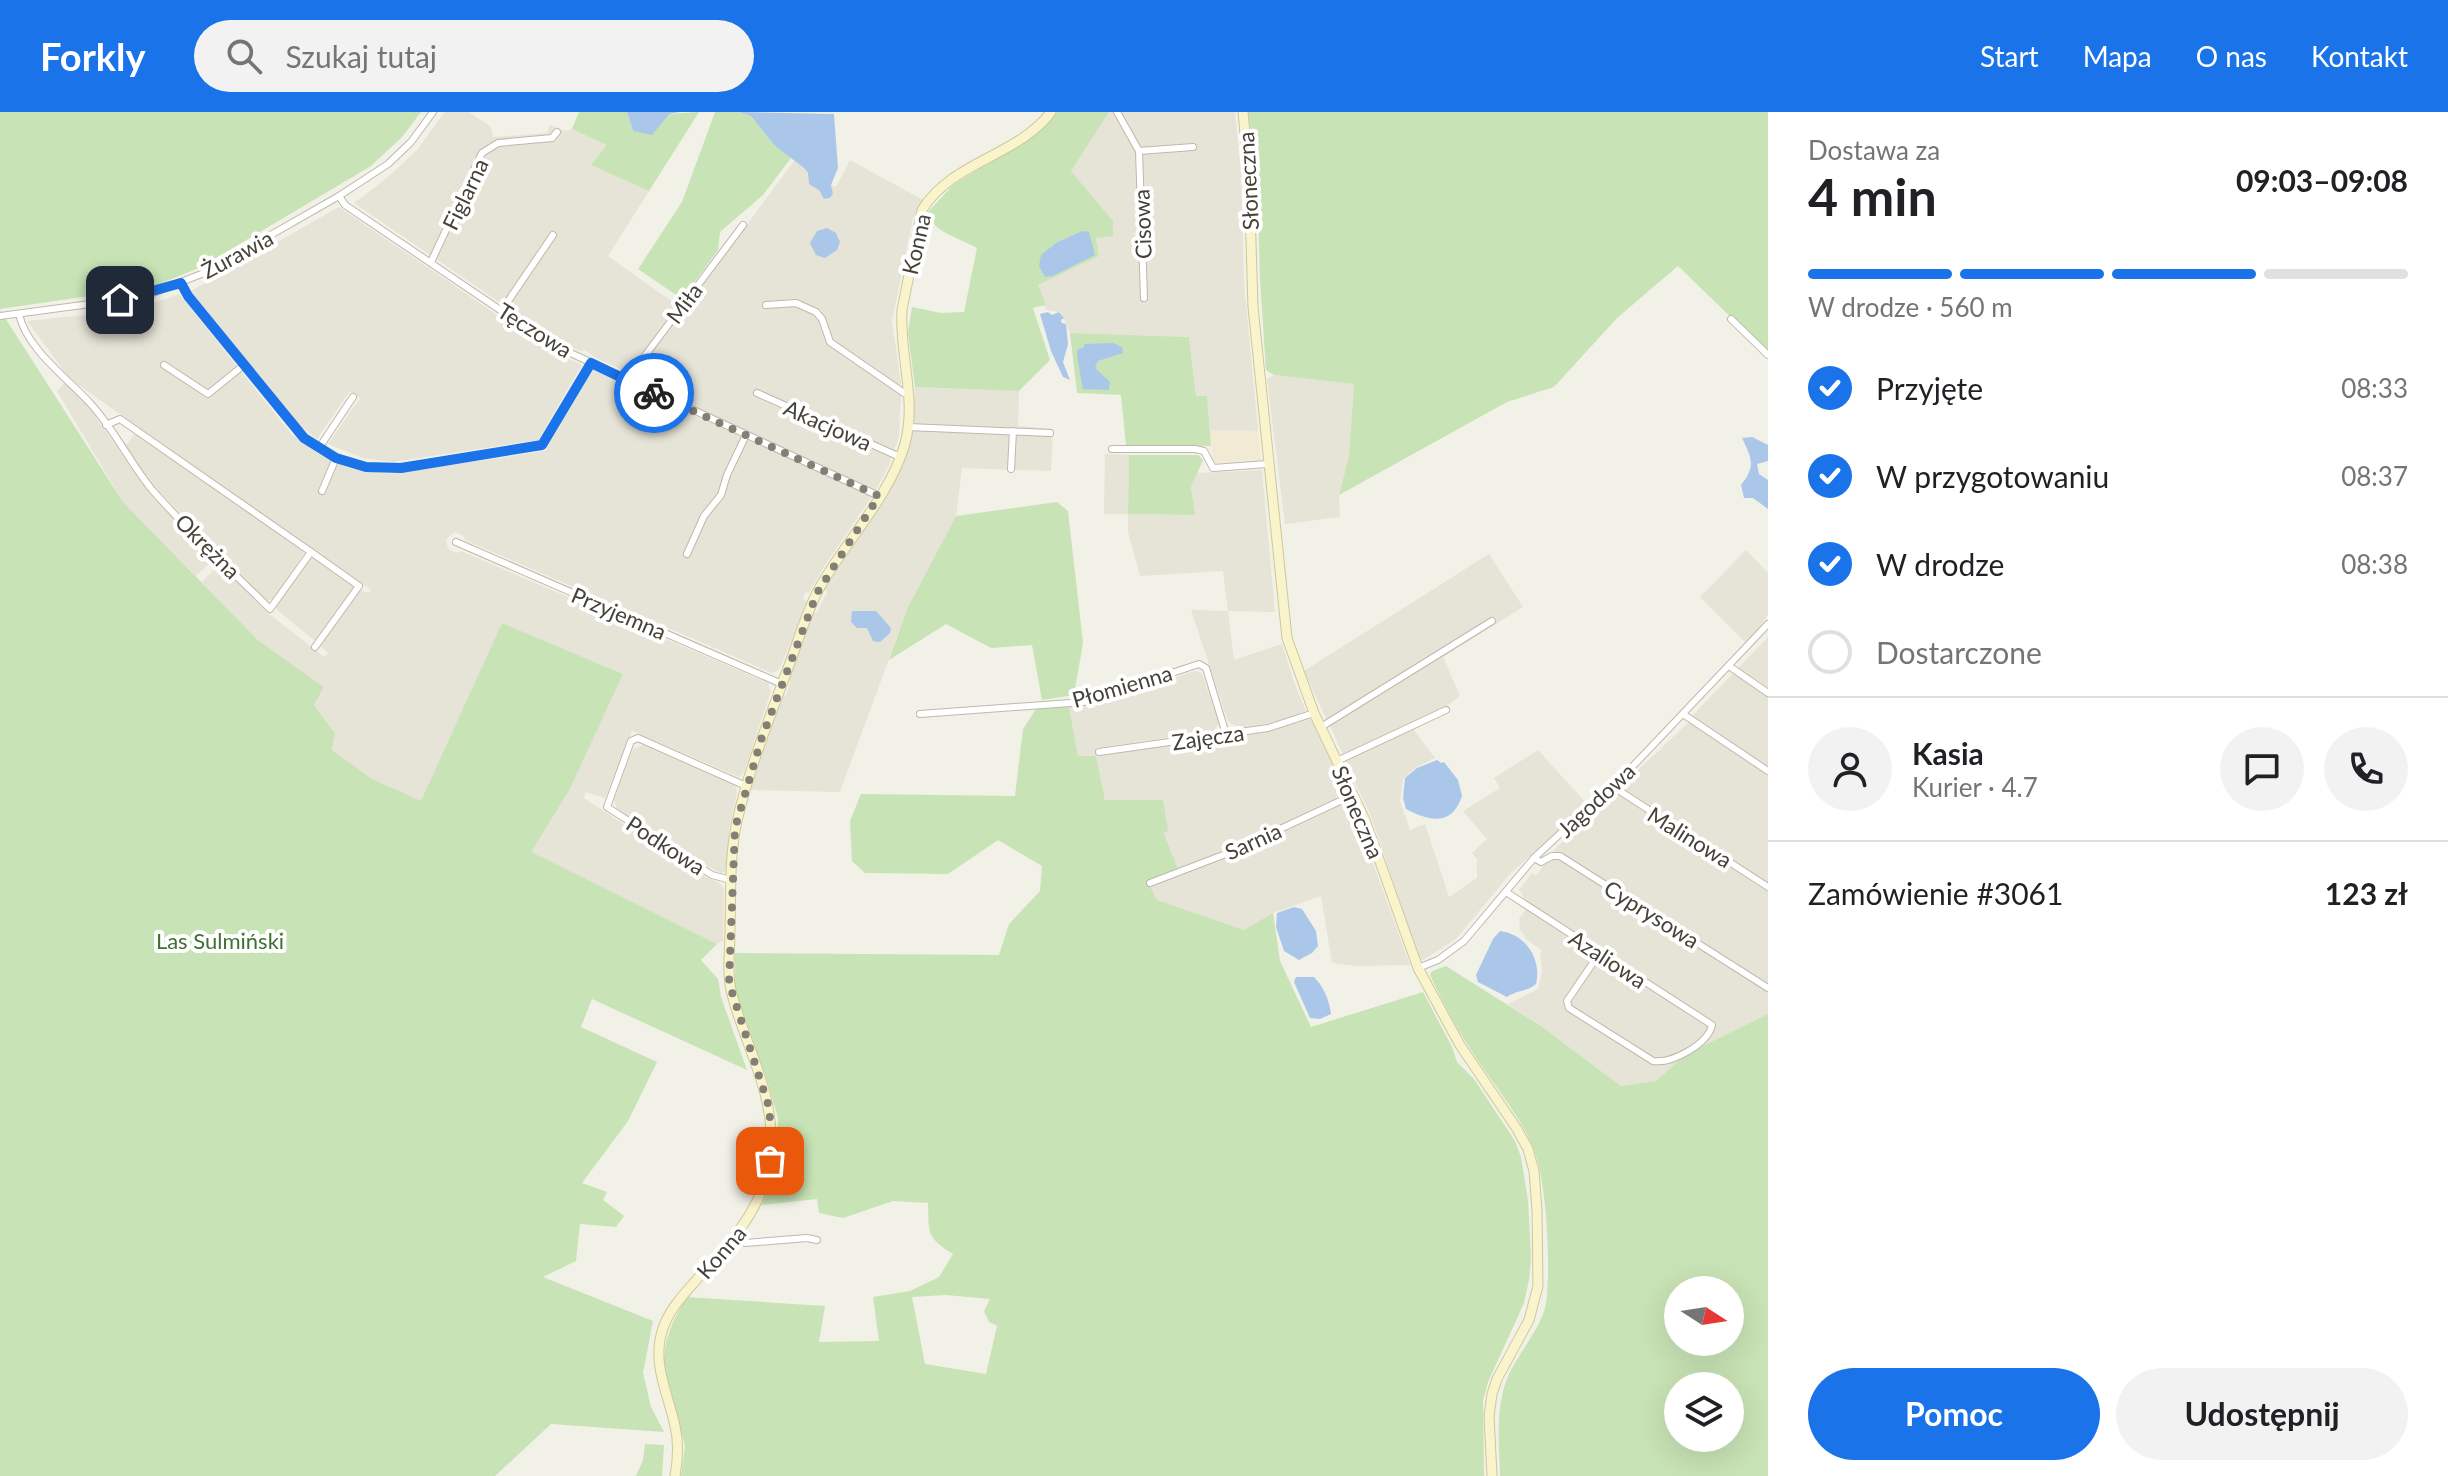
<!DOCTYPE html>
<html lang="pl">
<meta charset="utf-8">
<style>
body{margin:0;font-family:Lato,sans-serif;background:#f2f2f2;color:#202124;height:100vh;display:flex;flex-direction:column;font-size:30px;white-space:nowrap}
*{box-sizing:border-box;margin:0}
p{font-size:26px;color:#757577}
.icon{flex:none;width:44px;height:44px;fill:none;stroke:currentColor;stroke-width:2;stroke-linecap:round;stroke-linejoin:round}
.map{position:relative;flex:1;overflow:hidden}
.drawer{display:flex;flex-direction:column;background:#fff;width:680px}
.drawer>*{flex:none}
.needle{width:52px;rotate:102deg}
.buttons{position:absolute;left:1664px;top:1164px;display:grid;gap:16px}
.buttons a{display:grid;place-items:center;width:80px;height:80px;border-radius:50%;background:#fff;box-shadow:0 8px 32px #0002;font-size:40px}
.pin{position:absolute;display:grid;place-items:center;width:68px;height:68px;color:#fff;margin:-34px;border-radius:16px;box-shadow:0 4px 12px #0006}
.courier{position:absolute;display:grid;place-items:center;width:80px;height:80px;margin:-40px;border:6px solid #1a73e8;border-radius:50%;background:#fff;color:#222;box-shadow:0 2px 10px #0007}
.overview em{font-style:normal;font-weight:700}
.overview div{display:flex;flex-direction:column-reverse}
.overview{display:flex;align-items:center;justify-content:space-between;height:136px;padding:0 40px}
h1{font-size:52px;font-weight:700;line-height:60px}
.bar{display:grid;grid-template-columns:repeat(4,1fr);gap:12px 8px;align-content:center;height:96px;padding:0 40px}
.bar i{height:10px;border-radius:6px;background:#e0e0e0}
.bar .on{background:#1a73e8}
.bar p{grid-column:span 4}
.line{display:flex;align-items:center;gap:20px;padding:0 40px;border-top:2px solid #e0e0e0}
.line div{flex:1}
.round{display:grid;place-items:center;flex:none;width:84px;height:84px;border-radius:42px;background:#f2f2f2}
ol{padding:0 40px;list-style:none}
li{display:flex;align-items:center;gap:24px;height:88px}
li p{margin-inline-start:auto}
li .icon{padding:8px;border-radius:50%;background:#1a73e8;color:#fff;stroke-width:4}
li:last-child{color:#757577}
li i{width:44px;height:44px;border:4px solid #e0e0e0;border-radius:50%}
.cta{display:flex;gap:16px;margin-top:auto;padding:16px 40px}
.cta a{flex:1;height:92px;border-radius:48px;background:#1a73e8;color:#fff;font-size:32px;font-weight:700;line-height:92px;text-align:center}
.cta a+a{background:#f2f2f2;color:#202124}
header{display:flex;align-items:center;gap:48px;box-sizing:border-box;height:112px;padding:0 40px;background:#1a73e8;color:#fff}
header strong{font-size:38px}
nav{display:flex;gap:44px;margin-inline-start:auto;font-size:28px}
.search{width:560px;height:72px;background:#f2f2f2;display:flex;align-items:center;gap:20px;box-sizing:border-box;padding:0 28px;border-radius:44px;color:#757577;font-size:30px}
main{display:flex;flex:1;min-height:0}
.map>svg:first-child{display:block}
.residential{fill:#e6e3d7}
.commercial{fill:#f2ead5}
.green{fill:#c8e3b5;fill-rule:evenodd}
.water{fill:#aac7e9}
.lines{fill:none;stroke-linecap:round;stroke-linejoin:round}
.street-casing{stroke:#bdb9ac;stroke-width:8}
.secondary-casing{stroke:#cec79c;stroke-width:11}
.street{stroke:#fff;stroke-width:6}
.secondary{stroke:#f9f4cb;stroke-width:9}
.done{stroke:#827f76;stroke-width:8;stroke-dasharray:0 14.4}
.route{stroke:#1a73e8;stroke-width:10}
.labels{text-anchor:middle;dominant-baseline:central;stroke-width:8;stroke-linejoin:round;paint-order:stroke}
.street-label{font-size:22px;fill:#454238;stroke:#fff}
.park-label{font-size:22px;fill:#407130;stroke:#fff}
</style>
<header>
<strong>Forkly</strong>
<div class="search"><svg class="icon" aria-label="search" viewBox="0 0 24 24"><circle cx="10" cy="10" r="6"/><path d="M15 15l6 6"/></svg>Szukaj tutaj</div>
<nav><a>Start</a><a>Mapa</a><a>O nas</a><a>Kontakt</a></nav>
</header>
<main>
<div class="map">
<svg width="1768" height="1364" viewBox="0 0 1768 1364">
<rect width="100%" height="100%" fill="#f2f1e8"/>
<g class="residential">
<path d="M445,0H469L491,15L493,25L547,21L550,13L565,19L572,17L607,33L592,53L649,79L608,144L684,198L794,49L804,56L825,87L830,86L833,82L831,73L836,75L850,48L923,88L913,106L892,209L901,272L898,274L901,283L899,324L889,353L876,378L631,270L619,256L598,247L585,238L580,239L553,227L354,91L387,66L417,38Z"/>
<path d="M1109,0H1235L1241,60L1244,170L1258,319L1210,318L1207,285L1196,284L1189,225L1070,221L1061,200L1046,198L1038,173L1099,144L1096,126L1113,109L1071,59Z"/>
<path d="M339,95L547,237L582,253L538,328L392,350L363,346L328,332L360,286L350,279L317,327L299,313L191,179Z"/>
<path d="M179,182L292,323L320,343L351,356L390,362L545,339L593,258L873,383L823,456L809,481L805,480L803,487L807,489L796,517L779,558L772,561L465,428L464,424L455,420L446,427L448,437L457,441L461,439L768,571L771,579L744,660L739,665L632,619L605,686L586,680L584,686L693,758L719,771L724,776L723,829L717,832L667,809L530,740L570,677L623,562L502,511L421,690L372,667L332,638L335,620L314,593L324,575L259,529L202,470L218,454H222L268,501L324,545L328,541L320,534L359,478L369,481L371,478L70,267L27,209L96,202L157,190Z"/>
<path d="M1274,263L1354,272L1349,344L1339,383L1340,405L1285,412L1267,267Z"/>
<path d="M65,271L87,293L150,381L212,445V449L196,464L123,390L57,279Z"/>
<path d="M915,275L1019,279L1018,314L1053,317L1051,359L962,356L956,404L908,495L840,680L749,678L782,584L786,583L790,571L789,565L813,502L817,500L827,481L825,477L900,358L911,327Z"/>
<path d="M136,321L303,439L304,442L272,488H266L161,382L125,334Z"/>
<path d="M1105,342L1129,343L1128,402L1195,403L1191,375L1197,361L1262,358L1275,500L1228,499L1234,548L1282,532L1294,570L1306,599L1276,610L1239,616L1228,609L1191,498L1228,499L1223,459L1140,464L1128,420V402H1104Z"/>
<path d="M1746,438L1768,461V502L1759,517L1746,531L1700,485Z"/>
<path d="M1489,442L1523,495L1443,545L1460,584L1445,595L1343,642L1304,559Z"/>
<path d="M310,446H313L352,473L353,477L317,528H314L277,498L276,494Z"/>
<path d="M1768,525V902L1686,942L1656,969L1621,974L1541,914L1508,892L1538,877L1542,859L1540,842L1542,838L1527,828L1520,818L1519,807L1526,797L1522,781L1519,778L1532,761L1536,764L1557,735L1693,606V603Z"/>
<path d="M1195,559L1202,562L1219,611L1214,619L1096,636V644L1261,621L1311,607L1347,682L1229,738L1178,757L1164,720L1105,688L1096,644H1078L1069,595L1087,594Z"/>
<path d="M1413,617L1435,646L1415,656L1403,667L1400,689L1410,718L1425,712L1449,785L1477,766V747L1472,741L1487,727L1463,699L1500,676L1494,666L1538,638L1587,692L1509,763L1456,827L1423,848L1419,847L1371,704L1345,649Z"/>
<path d="M643,633L736,674L737,681L729,717L726,759L721,761L701,751L617,697L614,688L633,637Z"/>
<path d="M1350,688L1410,853L1357,854L1332,851L1321,784L1273,801L1244,818L1157,788L1149,774L1227,743L1232,745Z"/>
</g>
<path class="commercial" d="M1210,318L1258,319L1261,348L1213,351Z"/>
<g class="green">
<path d="M0,0H421L402,25L371,54L201,155L152,175L0,197Z"/>
<path d="M579,0H627L633,19L669,2L699,0L649,79L591,53L607,33L572,17Z"/>
<path d="M715,0H740L751,4L775,34L791,46L763,83L720,120L718,138L682,187L638,157L682,90Z"/>
<path d="M1057,0H1109L1071,59L1113,109V124L1096,126L1099,144L1038,173L1046,193L1033,196L1050,248L1019,279L915,275L908,221L912,195L941,201L964,200L977,136C960,126 934,121 927,101L953,73L1029,26Z"/>
<path d="M1248,0H1768V241L1678,154L1617,206L1554,275L1507,290L1339,383L1349,344L1354,272L1274,263L1266,258L1260,167L1257,61Z"/>
<path d="M0,198L123,390L259,529L324,575L314,593L335,621L332,638L372,667L421,689L502,511L623,562L570,677L531,740L717,832L701,848L718,867L721,885L747,958L592,887L581,915L657,950L628,1009L582,1071L607,1080L603,1088L624,1104L616,1115L580,1112L576,1149L543,1165L653,1209L643,1261L651,1295L664,1320L551,1312L495,1364H0Z"/>
<path d="M1070,221L1189,225L1196,284H1207L1211,334L1126,333L1121,283L1077,281Z"/>
<path d="M1129,343H1198L1203,348L1191,375L1195,403L1128,402Z"/>
<path d="M1057,390L1068,399L1083,531L1074,583L1042,588L1032,533L991,536L946,512L889,548L908,495L956,404Z"/>
<path d="M1069,595L1078,644H1096L1105,688H1163L1168,719L1164,721L1178,757L1147,769L1157,788L1244,818L1273,801L1280,849L1311,915L1423,880L1452,935L1457,950L1474,967L1515,1029L1521,1045L1528,1088L1531,1146L1529,1168L1524,1191L1488,1270L1483,1289L1484,1364H681L685,1334L664,1254C664,1226 672,1209 687,1185L825,1194L819,1230L879,1229L873,1185L910,1179L939,1165L953,1142C926,1125 929,1121 928,1091L893,1089L843,1106L819,1101L817,1087L762,1093L774,1060L778,1035V1006L767,968L735,880V841L999,843L1009,812L1040,779L1042,754L998,728L948,762L865,761L852,749L850,709L861,682L1015,684L1023,617L1036,597ZM946,1183L990,1187L984,1199L989,1210L997,1214L986,1262L925,1252L912,1185Z"/>
<path d="M1446,854L1541,914L1621,974L1656,969L1686,942L1768,902V1364H1500C1499,1331 1495,1293 1509,1262C1519,1241 1542,1214 1546,1192C1551,1156 1547,1068 1533,1035C1520,1005 1499,979 1481,953C1461,924 1445,895 1430,863L1432,859ZM1678,1178H1730V1230H1678ZM1678,1274H1730V1326H1678Z"/>
<path d="M645,1332L664,1333L662,1364H636L643,1348Z"/>
</g>
<g class="water">
<path d="M627,0H680L669,2L652,23L633,19Z"/>
<path d="M740,0L834,2L838,56L831,73L833,82L830,86L824,87L819,78L809,72L808,61L804,56L775,34L751,4Z"/>
<path d="M827,116L836,121L840,130L837,138L825,146L816,143L810,131L817,119Z"/>
<path d="M1082,119L1089,120L1095,143L1053,164L1045,165L1039,154L1041,143L1056,131Z"/>
<path d="M1048,200L1052,203L1059,200L1064,206L1061,208L1062,211L1066,212L1068,232L1063,250L1070,268L1063,265L1051,239L1040,202Z"/>
<path d="M1113,231L1122,235L1123,241L1098,249L1095,256L1110,270L1109,278L1083,277L1077,244L1078,237L1083,236L1085,232Z"/>
<path d="M1752,325L1768,333V349L1757,352L1759,362L1768,368V397L1753,386H1744L1741,373C1756,354 1752,347 1742,326Z"/>
<path d="M852,499H876L891,516L890,521L880,530L873,529L867,516H857L851,510Z"/>
<path d="M1437,648L1441,651L1444,650L1458,668L1462,684C1452,714 1431,710 1406,697L1403,686L1405,666L1417,656Z"/>
<path d="M1294,795L1302,797L1316,819L1318,834L1312,841L1299,848L1284,839L1276,815L1277,801Z"/>
<path d="M1500,819C1526,822 1542,848 1536,872C1527,880 1517,878 1507,885L1478,870L1476,863L1493,827Z"/>
<path d="M1296,865H1314C1324,875 1329,888 1331,902L1320,907L1310,906L1294,870Z"/>
</g>
<g class="lines">
<g class="street-casing">
<g id="street">
<path d="M1117,0L1139,39L1144,186"/>
<path d="M1139,39L1193,35"/>
<path d="M339,84L345,93L549,231L879,384"/>
<path d="M431,150L482,41L498,31L552,26L557,20"/>
<path d="M181,171L188,184L304,326L336,346L366,355L401,356L542,333L591,251"/>
<path d="M766,193L796,191L816,200L822,207L830,230L904,281L909,280"/>
<path d="M502,198L553,123"/>
<path d="M19,202C26,236 67,266 90,291C115,318 131,353 154,380C190,421 232,459 270,497L311,440L120,307L106,313"/>
<path d="M0,204L120,188L153,181L204,161L339,84L388,52L411,30L433,0"/>
<path d="M1731,207L1768,243"/>
<path d="M164,253L208,282L244,253"/>
<path d="M626,269L743,113"/>
<path d="M757,281L900,345"/>
<path d="M908,315L1050,321"/>
<path d="M319,336L353,285"/>
<path d="M1112,337H1195L1204,339L1213,356L1267,352"/>
<path d="M1011,357L1013,319"/>
<path d="M322,379L336,346"/>
<path d="M456,430L782,572"/>
<path d="M311,440L359,474L315,535"/>
<path d="M687,442L704,404L721,383L727,363L746,323"/>
<path d="M1729,554L1768,581"/>
<path d="M920,602L1084,590L1199,552L1206,556L1226,622"/>
<path d="M1683,602L1768,659"/>
<path d="M1321,615L1492,509"/>
<path d="M1099,640L1268,616L1314,601"/>
<path d="M1337,649L1446,598"/>
<path d="M1612,674L1768,775"/>
<path d="M1534,746L1541,750L1552,744H1560L1768,876"/>
<path d="M731,768L712,763L607,695L631,629L638,626L746,674"/>
<path d="M1150,771L1231,740L1353,683"/>
<path d="M1506,780L1712,913C1708,932 1672,952 1653,949L1569,896L1567,889L1599,842"/>
<path d="M1418,856L1438,848L1464,829L1534,746L1633,654L1768,512"/>
<path d="M735,1125L745,1131L807,1126L817,1128"/>
</g>
</g>
<g class="secondary-casing">
<g id="secondary">
<path d="M1243,0L1249,65L1253,195L1287,526L1314,601L1365,708L1418,856L1460,933L1517,1017L1528,1037L1534,1059L1537,1098L1538,1174L1529,1208L1497,1267L1492,1282L1489,1304L1492,1364"/>
<path d="M675,1364C678,1347 679,1331 675,1314C668,1281 651,1251 663,1216C670,1196 685,1181 699,1165C736,1124 769,1091 771,1031C773,980 746,934 733,886C726,864 730,840 730,818C731,781 729,741 738,705C750,654 770,605 788,556C798,530 806,500 820,475C846,429 888,386 904,335C918,290 899,243 902,198L922,98C951,50 1018,44 1051,0"/>
</g>
</g>
<use href="#street" class="street"/>
<use href="#secondary" class="secondary"/>
</g>
<g class="lines">
<path class="done" d="M654,281L879,384L817,481L761,628L735,716L729,871L769,995L771,1020L770,1049"/>
<path class="route" d="M120,188L181,171L188,184L304,326L336,346L366,355L401,356L542,333L591,251L654,281"/>
</g>
<g class="labels">
<g class="street-label">
<text transform="translate(1248 69) rotate(-93)">Słoneczna</text>
<text transform="translate(465 82) rotate(-64)">Figlarna</text>
<text transform="translate(1142 112) rotate(-92)">Cisowa</text>
<text transform="translate(916 132) rotate(-77)">Konna</text>
<text transform="translate(237 142) rotate(-28)">Żurawia</text>
<text transform="translate(684 191) rotate(-53)">Miła</text>
<text transform="translate(535 218) rotate(32)">Tęczowa</text>
<text transform="translate(828 313) rotate(24)">Akacjowa</text>
<text transform="translate(208 434) rotate(45)">Okrężna</text>
<text transform="translate(619 501) rotate(23)">Przyjemna</text>
<text transform="translate(1122 574) rotate(-16)">Płomienna</text>
<text transform="translate(1208 625) rotate(-8)">Zajęcza</text>
<text transform="translate(1596 688) rotate(-43)">Jagodowa</text>
<text transform="translate(1358 700) rotate(67)">Słoneczna</text>
<text transform="translate(1690 725) rotate(32)">Malinowa</text>
<text transform="translate(1253 729) rotate(-24)">Sarnia</text>
<text transform="translate(666 733) rotate(33)">Podkowa</text>
<text transform="translate(1652 802) rotate(32)">Cyprysowa</text>
<text transform="translate(1608 847) rotate(33)">Azaliowa</text>
<text transform="translate(721 1140) rotate(-49)">Konna</text>
</g>
<g class="park-label">
<text x="220" y="828">Las Sulmiński</text>
</g>
</g>
</svg>
<div class="buttons">
<a><svg class="needle" viewBox="-14 -14 28 28"><path d="M0-13l5 13h-10z" fill="#e53935"/><path d="M0 13l5-13h-10z" fill="#757577"/></svg></a>
<a><svg class="icon" aria-label="layers" viewBox="0 0 24 24"><path d="M12 4l9 5-9 5-9-5zM3 14l9 5 9-5"/></svg></a>
</div>
<div class="pin" style="left:770px;top:1049px;background:#ea580c"><svg class="icon" aria-label="bag" viewBox="0 0 24 24"><path d="M5 8h14l-1 12H6zM9 8a3 3 0 0 1 6 0"/></svg></div>
<div class="pin" style="left:120px;top:188px;background:#1f2937"><svg class="icon" aria-label="home" viewBox="0 0 24 24"><path d="M3 11l9-7 9 7M6 9v11h12V9"/></svg></div>
<div class="courier" style="left:654px;top:281px"><svg class="icon" aria-label="bike" viewBox="0 0 24 24"><circle cx="6" cy="16" r="4"/><circle cx="18" cy="16" r="4"/><path d="M6 16l4-8h5l3 8M10 8l3 8H6M13 5h3"/></svg></div>
</div>
<section class="drawer">
<div class="overview"><div><h1>4 min</h1><p>Dostawa za</p></div><em>09:03–09:08</em></div>
<div class="bar"><i class="on"></i><i class="on"></i><i class="on"></i><i></i><p>W drodze · 560 m</p></div>
<ol>
<li><svg class="icon" aria-label="check" viewBox="0 0 24 24"><path d="M5 12l5 5 9-10"/></svg>Przyjęte<p>08:33</p></li>
<li><svg class="icon" aria-label="check" viewBox="0 0 24 24"><path d="M5 12l5 5 9-10"/></svg>W przygotowaniu<p>08:37</p></li>
<li><svg class="icon" aria-label="check" viewBox="0 0 24 24"><path d="M5 12l5 5 9-10"/></svg>W drodze<p>08:38</p></li>
<li><i></i>Dostarczone</li>
</ol>
<div class="line" style="height:144px"><a class="round"><svg class="icon" aria-label="person" viewBox="0 0 24 24"><circle cx="12" cy="8" r="4"/><path d="M4 21q1-7 8-7t8 7"/></svg></a><div><b>Kasia</b><p>Kurier · 4.7</p></div><a class="round"><svg class="icon" aria-label="chat" viewBox="0 0 24 24"><path d="M4 5h16v11H9l-5 4z"/></svg></a><a class="round"><svg class="icon" aria-label="phone" viewBox="0 0 24 24"><path d="M5 4h4l2 5-3 2q2 4 5 5l2-3 5 2v4C11 20 4 13 5 4z"/></svg></a></div>
<div class="line" style="height:104px"><div>Zamówienie #3061</div><b>123 zł</b></div>
<div class="cta"><a>Pomoc</a><a>Udostępnij</a></div>
</section>
</main>
